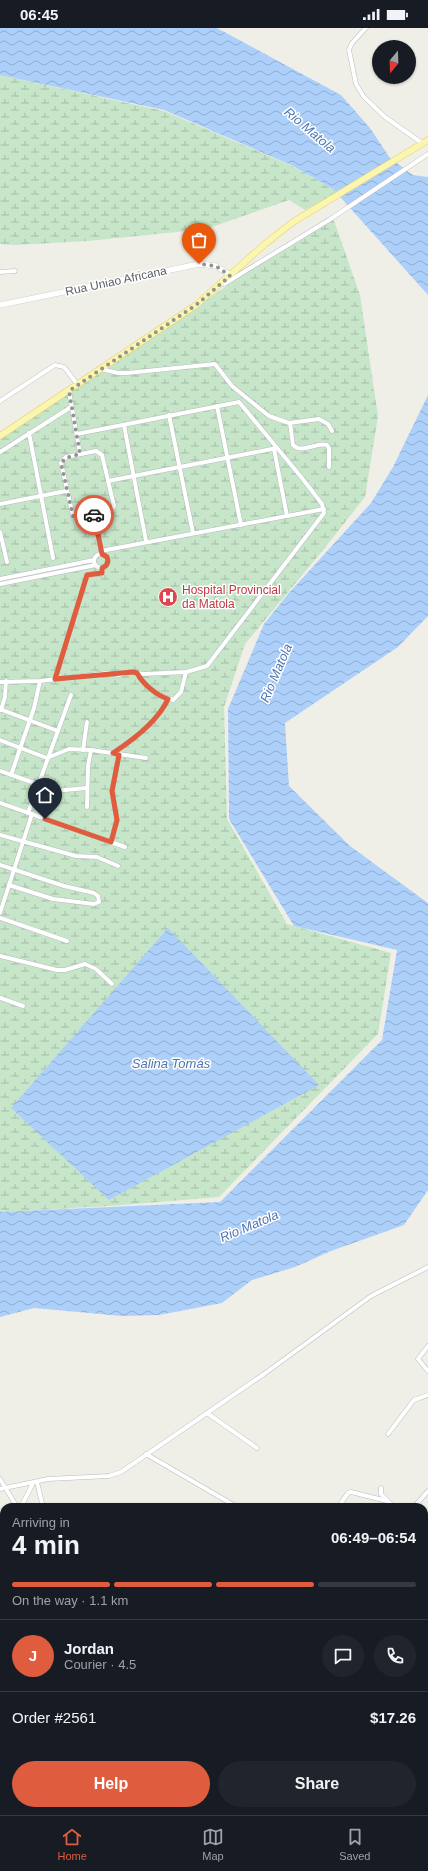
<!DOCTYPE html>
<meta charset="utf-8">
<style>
body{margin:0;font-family:Arial,sans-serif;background:#20242c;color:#f1f3f6;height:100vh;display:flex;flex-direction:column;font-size:15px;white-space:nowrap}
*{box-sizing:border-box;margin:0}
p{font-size:13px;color:#9ea1a6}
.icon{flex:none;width:22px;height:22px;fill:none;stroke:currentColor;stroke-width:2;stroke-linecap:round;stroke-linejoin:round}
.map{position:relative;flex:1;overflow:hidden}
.drawer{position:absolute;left:0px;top:1475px;width:428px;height:312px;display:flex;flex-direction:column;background:#171b24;border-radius:12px 12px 0 0;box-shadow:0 1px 3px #0004}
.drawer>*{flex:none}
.needle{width:26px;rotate:199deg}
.fabs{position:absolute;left:372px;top:12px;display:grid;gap:8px}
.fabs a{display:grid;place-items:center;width:44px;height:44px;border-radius:50%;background:#171b24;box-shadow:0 1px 3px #0004;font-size:20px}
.pin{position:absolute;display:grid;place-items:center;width:34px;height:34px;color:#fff;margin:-41px -17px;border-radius:50% 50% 50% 0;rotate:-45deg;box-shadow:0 0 4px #0007}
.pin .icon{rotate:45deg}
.courier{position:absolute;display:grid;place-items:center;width:40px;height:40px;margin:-20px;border:3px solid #df5c3e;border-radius:50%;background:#fff;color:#222;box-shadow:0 1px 5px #0007}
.headline em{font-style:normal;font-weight:800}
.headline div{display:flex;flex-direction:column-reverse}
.headline{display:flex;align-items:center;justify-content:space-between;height:68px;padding:0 12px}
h1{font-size:26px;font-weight:800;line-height:30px}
.bar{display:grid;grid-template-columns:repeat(4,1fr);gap:6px 4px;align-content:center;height:48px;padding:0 12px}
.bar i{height:5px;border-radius:3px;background:#363941}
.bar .active{background:#df5c3e}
.bar p{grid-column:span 4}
.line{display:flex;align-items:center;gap:10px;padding:0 12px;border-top:1px solid #363941}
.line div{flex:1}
.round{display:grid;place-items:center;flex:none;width:42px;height:42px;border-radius:21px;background:#20242c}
.primary-button{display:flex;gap:8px;margin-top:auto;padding:8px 12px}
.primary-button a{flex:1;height:46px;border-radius:24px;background:#df5c3e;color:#fff;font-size:16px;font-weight:800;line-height:46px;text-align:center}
.primary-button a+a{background:#20242c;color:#f1f3f6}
.status{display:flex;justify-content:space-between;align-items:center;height:28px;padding:0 20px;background:#171b24;direction:ltr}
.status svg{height:11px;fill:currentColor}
.dock{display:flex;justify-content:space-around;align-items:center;height:56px;border-top:1px solid #363941;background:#171b24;font-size:11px;color:#9ea1a6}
.dock a{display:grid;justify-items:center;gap:2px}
.dock .active{color:#df5c3e}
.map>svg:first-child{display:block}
.wetland{fill:url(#wetland-marsh)}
.water{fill:url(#water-waves)}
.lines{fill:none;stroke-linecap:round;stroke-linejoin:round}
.minor-casing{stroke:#b9bbc0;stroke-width:5}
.secondary-casing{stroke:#babcc2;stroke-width:6}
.primary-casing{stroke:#e9d267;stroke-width:7}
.minor{stroke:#fff;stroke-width:4}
.secondary{stroke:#fff;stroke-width:5.5}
.primary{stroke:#faf6b2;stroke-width:6}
.done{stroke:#929393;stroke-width:4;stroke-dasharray:0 7.2}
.route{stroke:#df5c3e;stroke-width:5}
.labels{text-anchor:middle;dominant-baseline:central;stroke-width:3;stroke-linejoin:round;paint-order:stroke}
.street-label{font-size:12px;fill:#5f6166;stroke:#fff}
.health-label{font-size:12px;fill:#be3a42;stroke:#fff;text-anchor:start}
.water-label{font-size:13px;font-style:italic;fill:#4d75b4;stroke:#fff}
</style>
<div class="status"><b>06:45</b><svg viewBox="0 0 49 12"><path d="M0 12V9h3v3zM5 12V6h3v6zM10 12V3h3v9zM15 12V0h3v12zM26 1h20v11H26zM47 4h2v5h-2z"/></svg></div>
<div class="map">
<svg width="428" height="1787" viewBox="0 0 428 1787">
<defs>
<pattern id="wetland-marsh" width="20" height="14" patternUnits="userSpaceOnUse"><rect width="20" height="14" fill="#c6e5c9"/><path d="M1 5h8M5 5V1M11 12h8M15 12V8" fill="none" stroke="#a4bda7"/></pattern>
<pattern id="water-waves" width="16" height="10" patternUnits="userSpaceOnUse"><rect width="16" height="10" fill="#add0fa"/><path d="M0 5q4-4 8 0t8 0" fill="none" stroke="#90acce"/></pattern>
</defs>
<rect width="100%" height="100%" fill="#f0efe7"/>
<g class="wetland">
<path d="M0,47L164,83L290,137L333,161L336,165L305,182L289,172L206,201L88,213L15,217L0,216Z"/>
<path d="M332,187L360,267L378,388L365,469L323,522L245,616L224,679L227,791L287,896L391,925L378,1006L219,1169L110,1178L0,1184V411Z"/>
</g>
<g class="water">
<path d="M0,0H217L341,67L370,100L390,130L413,147L428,149V267L333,161L291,137L164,82L0,47Z"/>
<path d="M428,367V588L398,619L285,695L289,758L350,818L428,875V1162L404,1197L331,1223L295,1239L252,1252L222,1275L159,1287L122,1288L34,1280L0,1289V1184L220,1174L382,1012L397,922L294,898L229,791L228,681L264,596L288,566L371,475L393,439Z"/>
<path d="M168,900L319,1057L109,1172L11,1080Z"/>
</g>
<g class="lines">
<g class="minor-casing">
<g id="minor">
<path d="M366,0L352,15L349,22L356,56L364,69L385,89L422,115"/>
<path d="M0,244L15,243"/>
<path d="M224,256L329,192L428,126"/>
<path d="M101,341L118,345H127L215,336L232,358L269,388L289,395L319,391L328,396L332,403"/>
<path d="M69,363L80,426"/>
<path d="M0,373L55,337L64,339L78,357"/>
<path d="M217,378L241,497"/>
<path d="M169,387L193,505"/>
<path d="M290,395L293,417C302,426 316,414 327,417L329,420V439"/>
<path d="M124,397L146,513"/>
<path d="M29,405L53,530"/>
<path d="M274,421L287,488"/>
<path d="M0,424L71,379"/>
<path d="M108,453L277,420"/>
<path d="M0,476L66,463"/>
<path d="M94,487L77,490L73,488L61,435L66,429L96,423L102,427L114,478L112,482L94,487L102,526"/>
<path d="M0,504L7,534"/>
<path d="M101,523L324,481"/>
<circle cx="101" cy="533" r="7"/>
<path d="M0,551L94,532"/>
<path d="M0,556L96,537"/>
<path d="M137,645C143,657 159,668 173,672L181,664L186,644"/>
<path d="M55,651L87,547L101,546L102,540"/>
<path d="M0,654L40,653L107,645L119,647L129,644L144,646L186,644L207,638L324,485L322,476L302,450L239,374L77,406"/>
<path d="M0,681L58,703"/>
<path d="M1,682L5,669L6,653"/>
<path d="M0,712L47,730L69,721L91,722L146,730"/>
<path d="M83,722L87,694"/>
<path d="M113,725C133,712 158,693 168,671"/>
<path d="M0,743L37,756"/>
<path d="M11,747L34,680L40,653"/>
<path d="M37,758L54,763L87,760"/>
<path d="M0,775L125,819"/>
<path d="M87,779L88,738L91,722"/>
<path d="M28,785L71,667"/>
<path d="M0,807L76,828L97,829L118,838"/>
<path d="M111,814L117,792L112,763L119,727"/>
<path d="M0,837L64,858L94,865L98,868L99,874L94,876L53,871L9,857"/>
<path d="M0,885L32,786"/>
<path d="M0,890L67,913"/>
<path d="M0,928L57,942H65L85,936L96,941L112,956"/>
<path d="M0,970L23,978"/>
<path d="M428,1318L418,1331L428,1343"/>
<path d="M207,1385L257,1420"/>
<path d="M388,1406L414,1372L428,1367"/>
<path d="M146,1426L237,1479"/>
<path d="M0,1451L17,1479"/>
<path d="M37,1454L43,1479"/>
<path d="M381,1460V1466L394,1479"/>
<path d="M0,1461L48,1451L109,1448L121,1444L264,1346L371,1268L428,1239"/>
<path d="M339,1478L348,1465L351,1464L387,1473"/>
<path d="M21,1479L33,1455"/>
<path d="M414,1479L428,1463"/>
<path d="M0,1498L4,1495"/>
<path d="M0,1556L4,1557"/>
<path d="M424,1563L428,1564"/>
<path d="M424,1619L428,1622"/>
<path d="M0,1628L4,1629"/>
<path d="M0,1696L4,1690"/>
<path d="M424,1716L428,1713"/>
<path d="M0,1776L4,1780"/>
<path d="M9,1783L16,1787"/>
<path d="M244,1783L248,1787"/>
<path d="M323,1783L328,1787"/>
<path d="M96,1787L99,1784L105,1787"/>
<path d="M200,1787L203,1783"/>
<path d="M361,1787L364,1783"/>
</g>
</g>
<g class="secondary-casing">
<path id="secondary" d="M0,277L199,236L216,238L230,247"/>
</g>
<g class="primary-casing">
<path id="primary" d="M0,408L196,277L265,216L293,194L428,112"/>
</g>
<use href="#minor" class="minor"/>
<use href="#secondary" class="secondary"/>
<use href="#primary" class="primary"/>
</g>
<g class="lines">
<path class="done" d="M94,487L78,490L73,488L61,435L66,430L80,426L69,363L196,277L230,248L216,238L199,236"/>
<path class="route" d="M45,791L111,814L117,792L112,763L119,727L113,725C133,712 158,693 168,671C156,667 143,656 137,645L133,644L55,651L87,547L102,545V540C107,538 109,534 107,529L102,526L94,487"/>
</g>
<defs>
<g id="hospital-disc" transform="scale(1)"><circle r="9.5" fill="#e0444e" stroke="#fff"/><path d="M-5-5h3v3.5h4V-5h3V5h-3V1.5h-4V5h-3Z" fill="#fff"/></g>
</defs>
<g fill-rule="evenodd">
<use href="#hospital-disc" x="168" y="569"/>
</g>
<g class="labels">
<g class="street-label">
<text transform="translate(116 253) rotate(-12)">Rua Uniao Africana</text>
</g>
<g class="health-label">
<text x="182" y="562">Hospital Provincial<tspan x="182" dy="14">da Matola</tspan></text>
</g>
<g class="water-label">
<text transform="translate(310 102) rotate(40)">Rio Matola</text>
<text transform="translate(276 645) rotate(-67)">Rio Matola</text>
<text x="171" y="1035">Salina Tomás</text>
<text transform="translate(249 1198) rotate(-23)">Rio Matola</text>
</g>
</g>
</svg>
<div class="fabs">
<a><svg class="needle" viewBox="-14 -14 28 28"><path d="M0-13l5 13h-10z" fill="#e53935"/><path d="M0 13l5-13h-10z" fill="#9ea1a6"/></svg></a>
</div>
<div class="pin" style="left:199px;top:236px;background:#ea580c"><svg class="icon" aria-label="bag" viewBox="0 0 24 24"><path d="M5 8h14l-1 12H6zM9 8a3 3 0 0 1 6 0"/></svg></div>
<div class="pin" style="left:45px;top:791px;background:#1f2937"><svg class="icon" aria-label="home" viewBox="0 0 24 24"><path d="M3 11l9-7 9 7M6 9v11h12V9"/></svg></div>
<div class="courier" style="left:94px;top:487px"><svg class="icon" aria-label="car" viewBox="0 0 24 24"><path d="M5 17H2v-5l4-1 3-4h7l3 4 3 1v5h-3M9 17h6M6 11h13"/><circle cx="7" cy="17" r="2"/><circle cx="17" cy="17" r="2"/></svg></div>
<section class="drawer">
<div class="headline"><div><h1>4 min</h1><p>Arriving in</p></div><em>06:49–06:54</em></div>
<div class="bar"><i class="active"></i><i class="active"></i><i class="active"></i><i></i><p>On the way · 1.1 km</p></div>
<div class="line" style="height:72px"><b class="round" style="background:#df5c3e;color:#fff">J</b><div><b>Jordan</b><p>Courier · 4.5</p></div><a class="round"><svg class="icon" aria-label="chat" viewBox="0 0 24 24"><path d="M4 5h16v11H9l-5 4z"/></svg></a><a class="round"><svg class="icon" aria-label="phone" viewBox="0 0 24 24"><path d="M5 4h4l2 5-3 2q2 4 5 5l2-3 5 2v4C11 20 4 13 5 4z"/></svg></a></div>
<div class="line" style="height:52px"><div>Order #2561</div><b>$17.26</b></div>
<div class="primary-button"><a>Help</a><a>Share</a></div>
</section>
</div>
<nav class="dock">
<a class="active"><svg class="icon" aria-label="home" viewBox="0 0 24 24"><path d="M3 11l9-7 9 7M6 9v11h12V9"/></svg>Home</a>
<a><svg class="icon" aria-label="map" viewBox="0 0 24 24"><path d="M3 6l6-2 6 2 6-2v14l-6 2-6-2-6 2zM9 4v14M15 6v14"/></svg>Map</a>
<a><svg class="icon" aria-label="saved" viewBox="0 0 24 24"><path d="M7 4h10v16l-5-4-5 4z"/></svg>Saved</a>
</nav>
